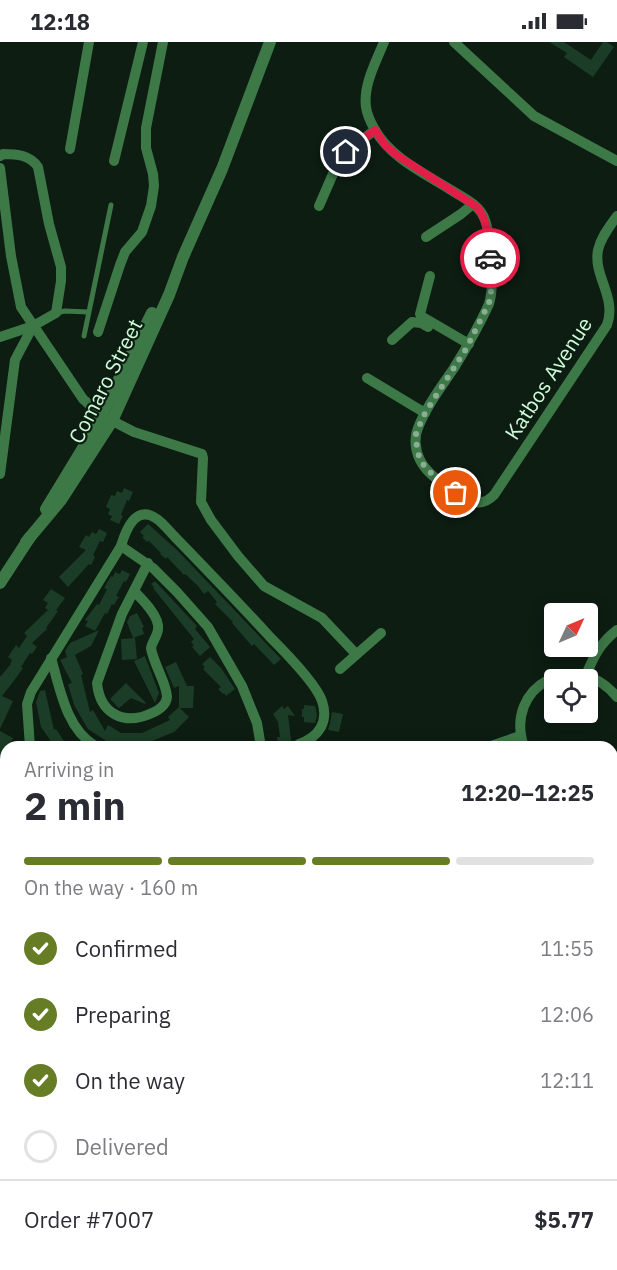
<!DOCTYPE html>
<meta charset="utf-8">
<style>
body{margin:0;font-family:"IBM Plex Sans",sans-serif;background:#f2f2f3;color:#2b2b33;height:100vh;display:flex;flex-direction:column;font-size:22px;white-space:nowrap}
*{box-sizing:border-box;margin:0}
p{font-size:20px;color:#7c7c81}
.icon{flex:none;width:33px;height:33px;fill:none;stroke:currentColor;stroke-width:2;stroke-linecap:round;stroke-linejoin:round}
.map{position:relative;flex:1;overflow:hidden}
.sheet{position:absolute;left:0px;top:699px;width:618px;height:530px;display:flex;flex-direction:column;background:#fff;border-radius:18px 18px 0 0;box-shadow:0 3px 15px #0003}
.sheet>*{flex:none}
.needle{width:39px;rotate:46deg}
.tools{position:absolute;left:544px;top:561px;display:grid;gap:12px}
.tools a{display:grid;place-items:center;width:54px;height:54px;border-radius:6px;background:#fff;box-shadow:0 3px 15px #0003;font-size:30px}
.pin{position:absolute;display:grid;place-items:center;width:51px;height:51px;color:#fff;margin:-26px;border:3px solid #fff;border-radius:50%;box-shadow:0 2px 6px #0007}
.courier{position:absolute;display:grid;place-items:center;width:60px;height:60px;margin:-30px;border:4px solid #e11d48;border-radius:50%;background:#fff;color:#222;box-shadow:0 2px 8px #0007}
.overview em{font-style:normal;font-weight:700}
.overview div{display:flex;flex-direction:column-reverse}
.overview{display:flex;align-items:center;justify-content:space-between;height:102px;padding:0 24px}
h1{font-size:39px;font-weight:700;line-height:45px}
.bar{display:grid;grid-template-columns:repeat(4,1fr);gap:9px 6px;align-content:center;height:72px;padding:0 24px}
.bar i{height:8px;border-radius:4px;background:#e1e1e2}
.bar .current{background:#667c25}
.bar p{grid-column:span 4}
.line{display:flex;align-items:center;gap:15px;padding:0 24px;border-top:2px solid #e1e1e2}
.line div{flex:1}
ol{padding:0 24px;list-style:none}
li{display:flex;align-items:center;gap:18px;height:66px}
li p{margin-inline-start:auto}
li .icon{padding:6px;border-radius:50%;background:#667c25;color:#fff;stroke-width:4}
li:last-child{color:#7c7c81}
li i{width:33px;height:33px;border:3px solid #e1e1e2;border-radius:50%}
.status{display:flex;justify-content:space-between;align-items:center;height:42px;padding:0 30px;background:#fff;direction:ltr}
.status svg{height:16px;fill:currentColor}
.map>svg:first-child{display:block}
.green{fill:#242611}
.building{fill:#1b3c26}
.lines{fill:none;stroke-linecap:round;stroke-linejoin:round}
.service{stroke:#3d7847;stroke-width:5}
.minor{stroke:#3d7847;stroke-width:10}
.tertiary{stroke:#3d7847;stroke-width:12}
.done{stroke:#8aad93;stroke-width:6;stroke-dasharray:0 10.8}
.route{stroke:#e11d48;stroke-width:8}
.labels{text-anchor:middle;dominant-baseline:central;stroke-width:4.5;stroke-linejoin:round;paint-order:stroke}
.street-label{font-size:21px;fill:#cefbd9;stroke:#0d1d12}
</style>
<div class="status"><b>12:18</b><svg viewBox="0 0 49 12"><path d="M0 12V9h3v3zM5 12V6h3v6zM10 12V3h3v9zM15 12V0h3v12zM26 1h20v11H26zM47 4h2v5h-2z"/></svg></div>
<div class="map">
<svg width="617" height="1228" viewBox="0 0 617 1228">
<rect width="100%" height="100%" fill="#0d1d12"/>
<path class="green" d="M358,1223L367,1228H200L197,1223Z"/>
<g class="building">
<path d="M549,0H564L591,18L603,0H607L614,5L593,35L564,15L567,11Z"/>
<path d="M124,446L133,450L129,459L127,458L121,473L123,474L119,482L110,478L112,474L108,472L110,467L106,465L111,453L115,454L117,449L122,451Z"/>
<path d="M148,482L177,508L281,617L274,623L254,602L252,604L232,581L233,580L215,562L217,560L208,549L204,552L198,544L185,532L184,533L167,515L166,517L160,512L161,511L149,499L147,500L142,495L144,494L140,490Z"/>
<path d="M99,487L107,491L103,500L100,499L93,513L95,515L91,523L89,522L68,545L59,535L86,508L79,505L86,493L89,495L92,490L96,492Z"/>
<path d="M122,528L130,532L126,540L124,539L116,554L119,555L114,563L112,562L107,572L105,571L95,589L85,584L88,579L85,578L97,562L99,563L107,547L104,546L111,534L113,535L115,530L120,532Z"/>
<path d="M155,539L197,584L195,587L210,605L200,614L192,605L194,603L191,600L194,597L153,546L154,545L151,542Z"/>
<path d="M51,547L65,556L56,568L58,569L46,586L47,587L32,601L37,605L32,612L30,611L21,625L23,626L16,636L2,654L13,659L0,687V635L10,623L12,618L8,615L16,603L19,606L27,594L24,591L48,568L45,566L48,561L43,558Z"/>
<path d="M137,571L144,585L142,586L144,592L133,596L127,580L130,574Z"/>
<path d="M99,588L91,604L75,613L83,632L81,633L90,670L93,668L105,689L108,683L121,691H142L170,678L168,675L179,665V644L174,646L165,625L176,620L187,644H194L193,666H180L189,675L174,690L140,704H114L88,687L74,663L68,642L72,641L60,618L67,615L65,609L70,601Z"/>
<path d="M135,596L137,617L122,618L121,597Z"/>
<path d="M145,614L159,651L155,661L134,619Z"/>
<path d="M210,615L221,626L235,647L226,654L224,651L223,652L218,647L221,645L203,627L205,625L202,622Z"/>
<path d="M126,641L146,661L145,662L131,656L119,666L110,657Z"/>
<path d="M45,648L54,688L56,687L68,705H55L41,685L36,660L40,649Z"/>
<path d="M304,663L315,664L317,673L315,681L304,680V675H302V667H304Z"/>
<path d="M282,664L284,667L288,664L295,674L288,673L292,705H281V702L278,703L277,695H280L278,680L273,672Z"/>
<path d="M332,670L343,672L339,690L328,688L330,681Z"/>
<path d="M0,689L13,696L9,705H6V710L0,722Z"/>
</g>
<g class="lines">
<g class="service">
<path d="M56,271L65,269L88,270"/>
<path d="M84,294L111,163"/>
<path d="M0,1094L6,1091"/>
<path d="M523,1222L532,1228"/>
</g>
<g class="minor">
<path d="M454,0L534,74L617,119"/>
<path d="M375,88C391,116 424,131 451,148C464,156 480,163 485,178C489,188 489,200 490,210C491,227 494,245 489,262C479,284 467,305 454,326C441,345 426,365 418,386C414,395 415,408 420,418C428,434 447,444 461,454C473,462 483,464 494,453L607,283C617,255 593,234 598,208C601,195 610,184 617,174"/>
<path d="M70,107L89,0"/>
<path d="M0,114L3,112C17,112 30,113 38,125L49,182L61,225V239L56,271L33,284L0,295"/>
<path d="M114,119L143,0"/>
<path d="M0,126L11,214L21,265L83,357L101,373L134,390L202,412L203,416L201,460L211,478L238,514L264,544L322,576L356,612"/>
<path d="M319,164L339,118L346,110L375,88C371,81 367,73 366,65C363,43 376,20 384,0"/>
<path d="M426,195L461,172L473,162"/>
<path d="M430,234L420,272L421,274L469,302"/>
<path d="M98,290L120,223L125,210L142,190L151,164L154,144L153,132L146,106V86L163,0"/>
<path d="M392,298L412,280L421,281L428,285"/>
<path d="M367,336L425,371"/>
<path d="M0,432L15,318L33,284"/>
<path d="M121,504L153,526L177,550L208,585L242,644L257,681L261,705"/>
<path d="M134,549C142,557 160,575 158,587C158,593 152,600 151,606C153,621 167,642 167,655C166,664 159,668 152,671C124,684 100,672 97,641L122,572L148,521"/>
<path d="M51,616C60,647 66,686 95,704"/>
<path d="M340,627L381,591"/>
<path d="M586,633C594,614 600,601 617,588"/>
<path d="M30,705L27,662L31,650L121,504C126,487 136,462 157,477C164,482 169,489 175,495C207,528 239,561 270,595C284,609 316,641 322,659C329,680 319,695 299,702"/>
<path d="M488,705L520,694"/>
<path d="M524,705C503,644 576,605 617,655"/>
<path d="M612,721L617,714"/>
<path d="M612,752L617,761"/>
<path d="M612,825L617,823"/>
<path d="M0,859L6,865"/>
</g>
<g class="tertiary">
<path d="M46,467L94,388L152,271"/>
<path d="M26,500L61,458L112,379L169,253L183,215L222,127L270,0"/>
<path d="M0,541L30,495"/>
<path d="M0,926L6,929"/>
<path d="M0,943L6,947"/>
<path d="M466,1222L475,1228"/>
</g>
</g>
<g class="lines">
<path class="done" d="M456,451L432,432L422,421L417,409L416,391L425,371L466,307L489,261L491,250L490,216"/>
<path class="route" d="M346,110L375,88L386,104L398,114L477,165C489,180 488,198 490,216"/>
</g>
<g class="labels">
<g class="street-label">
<text transform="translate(548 336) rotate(-57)">Katbos Avenue</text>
<text transform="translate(105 339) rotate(-63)">Comaro Street</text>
</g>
</g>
</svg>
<div class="tools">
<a><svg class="needle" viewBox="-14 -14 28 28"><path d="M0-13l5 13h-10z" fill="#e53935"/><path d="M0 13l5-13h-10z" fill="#7c7c81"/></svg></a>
<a><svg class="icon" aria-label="locate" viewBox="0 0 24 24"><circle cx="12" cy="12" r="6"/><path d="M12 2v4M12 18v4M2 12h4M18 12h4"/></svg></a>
</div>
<div class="pin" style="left:456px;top:451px;background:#ea580c"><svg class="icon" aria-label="bag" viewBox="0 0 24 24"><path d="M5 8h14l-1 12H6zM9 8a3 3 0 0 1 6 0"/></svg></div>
<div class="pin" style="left:346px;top:110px;background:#1f2937"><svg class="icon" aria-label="home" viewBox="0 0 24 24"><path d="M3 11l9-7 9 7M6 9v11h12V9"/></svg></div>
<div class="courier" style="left:490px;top:216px"><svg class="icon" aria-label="car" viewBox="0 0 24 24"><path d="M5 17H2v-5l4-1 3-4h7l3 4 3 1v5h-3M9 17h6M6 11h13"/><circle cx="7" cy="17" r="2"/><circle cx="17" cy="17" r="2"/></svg></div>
<section class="sheet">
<div class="overview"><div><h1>2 min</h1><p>Arriving in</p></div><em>12:20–12:25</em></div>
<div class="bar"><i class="current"></i><i class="current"></i><i class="current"></i><i></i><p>On the way · 160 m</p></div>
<ol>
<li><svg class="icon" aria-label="check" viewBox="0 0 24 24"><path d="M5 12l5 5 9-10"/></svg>Confirmed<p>11:55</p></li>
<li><svg class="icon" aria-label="check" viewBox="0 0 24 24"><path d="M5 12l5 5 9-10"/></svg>Preparing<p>12:06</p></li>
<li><svg class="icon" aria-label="check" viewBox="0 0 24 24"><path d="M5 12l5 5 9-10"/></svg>On the way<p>12:11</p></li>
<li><i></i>Delivered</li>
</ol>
<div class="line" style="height:78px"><div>Order #7007</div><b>$5.77</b></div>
</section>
</div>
